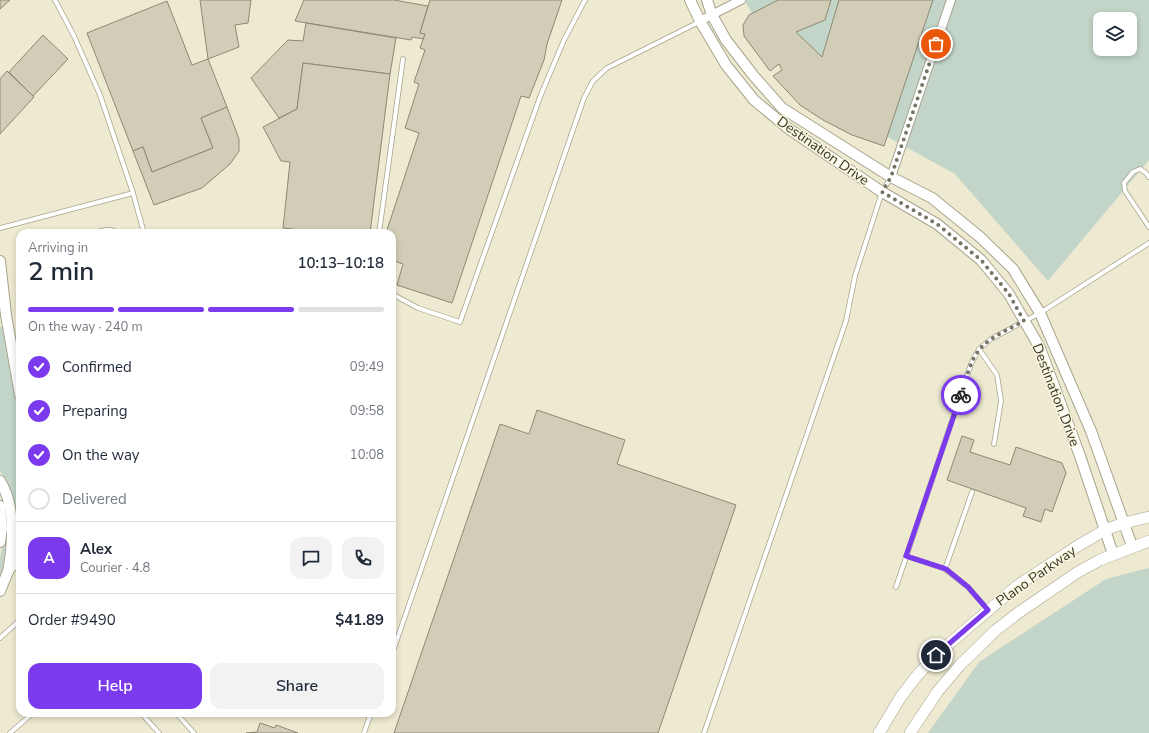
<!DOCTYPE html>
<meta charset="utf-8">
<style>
body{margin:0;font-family:"Nunito Sans",sans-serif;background:#f2f2f3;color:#1f2937;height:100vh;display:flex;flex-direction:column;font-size:15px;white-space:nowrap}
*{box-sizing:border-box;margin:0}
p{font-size:13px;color:#747a83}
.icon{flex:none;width:22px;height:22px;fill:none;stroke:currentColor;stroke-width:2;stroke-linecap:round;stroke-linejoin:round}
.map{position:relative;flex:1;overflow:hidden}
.drawer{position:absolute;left:16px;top:229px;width:380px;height:488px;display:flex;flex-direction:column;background:#fff;border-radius:12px;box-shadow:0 2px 6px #0003}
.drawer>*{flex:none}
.buttons{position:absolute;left:1093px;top:12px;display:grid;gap:8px}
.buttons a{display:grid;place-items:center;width:44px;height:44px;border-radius:8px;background:#fff;box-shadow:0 2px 6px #0003;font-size:20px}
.pin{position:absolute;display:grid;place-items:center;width:34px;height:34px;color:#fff;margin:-17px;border:2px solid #fff;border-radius:50%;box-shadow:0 1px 4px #0007}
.courier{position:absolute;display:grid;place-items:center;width:40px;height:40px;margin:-20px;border:3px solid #7c3aed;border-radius:50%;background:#fff;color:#222;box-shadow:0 1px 5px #0007}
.overview em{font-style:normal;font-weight:600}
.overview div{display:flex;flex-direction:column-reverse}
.overview{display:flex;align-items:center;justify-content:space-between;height:68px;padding:0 12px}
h1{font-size:26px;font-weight:600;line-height:30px}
.bar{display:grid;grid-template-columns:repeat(4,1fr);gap:6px 4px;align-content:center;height:48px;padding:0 12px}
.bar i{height:5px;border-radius:3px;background:#e0e1e3}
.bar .active{background:#7c3aed}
.bar p{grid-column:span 4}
.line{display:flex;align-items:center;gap:10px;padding:0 12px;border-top:1px solid #e0e1e3}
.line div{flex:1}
.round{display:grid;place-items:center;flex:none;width:42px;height:42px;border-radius:12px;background:#f2f2f3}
ol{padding:0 12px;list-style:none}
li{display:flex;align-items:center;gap:12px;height:44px}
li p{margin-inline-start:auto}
li .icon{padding:4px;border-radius:50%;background:#7c3aed;color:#fff;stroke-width:4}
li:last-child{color:#747a83}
li i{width:22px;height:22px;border:2px solid #e0e1e3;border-radius:50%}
.primary-button{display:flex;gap:8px;margin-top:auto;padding:8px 12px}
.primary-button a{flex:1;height:46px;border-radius:12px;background:#7c3aed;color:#fff;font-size:16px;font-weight:600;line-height:46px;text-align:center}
.primary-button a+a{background:#f2f2f3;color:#1f2937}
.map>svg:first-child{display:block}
.green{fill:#c2d5c8;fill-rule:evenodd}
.building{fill:#d1cdb6;stroke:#8d8972}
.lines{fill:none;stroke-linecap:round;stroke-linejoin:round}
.service-casing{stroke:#a8a48d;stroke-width:5.5}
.minor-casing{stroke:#a8a48d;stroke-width:10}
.tertiary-casing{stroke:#a8a48d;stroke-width:12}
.secondary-casing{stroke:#a8a48d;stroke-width:12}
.service{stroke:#fff;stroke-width:4}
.minor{stroke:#fff;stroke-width:8}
.tertiary{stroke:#fff;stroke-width:10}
.secondary{stroke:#fff;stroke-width:11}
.done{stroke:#777466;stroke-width:4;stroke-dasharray:0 7.2}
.route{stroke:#7c3aed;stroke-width:5}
.labels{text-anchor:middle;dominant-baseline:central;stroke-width:3;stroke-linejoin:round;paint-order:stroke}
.street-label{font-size:14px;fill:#37352c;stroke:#fbf7de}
</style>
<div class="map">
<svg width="1149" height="733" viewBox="0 0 1149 733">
<rect width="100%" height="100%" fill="#eeead1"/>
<g class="green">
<path d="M744,0H1149V160L1048,281L955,174L798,88ZM1100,19H1130V49H1100Z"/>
<path d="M0,327H6L11,364L20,413L19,527L16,526L6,483L0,471Z"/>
<path d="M8,512L9,542L3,571L0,579V558L3,543L4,513Z"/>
<path d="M1149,568V733H928L979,662L1106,579Z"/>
</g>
<g class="building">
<path d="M0,0H10L0,9Z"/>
<path d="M200,0H251L248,23L235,25L239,47L208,59Z"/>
<path d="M304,0H394L428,6L420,33L425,34L424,39L412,37L411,40L295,21Z"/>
<path d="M430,0H562L547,44L544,60L529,98L521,96L452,303L397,285L403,264L392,260V233H386L419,133L405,128L419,84L414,82L425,50L420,48L425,34L420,33Z"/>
<path d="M778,0H831L825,20L796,32L822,57L839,0H933L884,146L852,135L823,120L800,105L773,76L782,70L779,64L770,71L744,36L743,25L749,15Z"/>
<path d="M167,1L192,65L208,59L227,107L201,118L213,148L152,172L143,147L133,151L87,33Z"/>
<path d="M306,23L396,38L390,74L303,63L297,109L279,118L251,78L288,40L303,41Z"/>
<path d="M43,35L68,59L33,96L9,72Z"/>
<path d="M303,63L390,74L370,233H328L283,228L290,162L281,161L263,127L297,109Z"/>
<path d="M7,71L34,97L0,134V79Z"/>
<path d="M227,107L239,139V151L230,164L202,188L154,205L133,151L143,147L152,172L213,148L201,118Z"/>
<path d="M537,410L625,440L617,464L736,505L658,733H394L500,424L529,434Z"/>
<path d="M962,436L974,440L970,452L1010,465L1016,447L1062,463L1066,473L1052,512L1045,509L1041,522L1023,516L1026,508L947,480Z"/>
<path d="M260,723L275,728L276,725L298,733H246L257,732Z"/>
</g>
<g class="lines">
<g class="service-casing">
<g id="service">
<path d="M55,0L74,36L100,95L133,193L144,233"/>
<path d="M1149,177L1146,173L1140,169L1133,172L1124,183L1125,191L1149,227"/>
<path d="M0,228L133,193"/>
<path d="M94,233C102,231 110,227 117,233"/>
<path d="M379,233L403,59"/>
<path d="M392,294L418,308L460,322L540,97L564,40L585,0"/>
<path d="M979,349L997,375L1001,401L994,444"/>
<path d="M906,556L945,569L968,587L988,610"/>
<path d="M945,569L972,492"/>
<path d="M12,570L20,564"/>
<path d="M896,587L971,364L979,349L991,339L1040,313L1149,243"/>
<path d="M0,638L20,620"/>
<path d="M392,654L584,98L593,81L607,68L699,22"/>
<path d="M141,713L159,733"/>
<path d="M176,713L194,733"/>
<path d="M10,733L33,713"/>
<path d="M364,733L371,713"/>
<path d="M704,733L846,321L855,276L882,192L891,177"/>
</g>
</g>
<g class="minor-casing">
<g id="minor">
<path d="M700,21L741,0"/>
<path d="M891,177L951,0"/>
</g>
</g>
<g class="tertiary-casing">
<g id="tertiary">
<path d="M690,0L700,21L726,65L754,100L789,129L882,192L937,224L981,260L1009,294L1040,348L1080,456L1113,554"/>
<path d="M707,0L712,15L726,40L753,75L782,108L891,177L932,198L980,237L1013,269L1040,313L1091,431L1132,546"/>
<path d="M0,261L6,315L20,395"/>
<path d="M0,481C16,506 13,544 8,572"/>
<path d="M0,506L2,528L0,542"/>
<path d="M0,591L20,542"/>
</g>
</g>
<g class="secondary-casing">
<g id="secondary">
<path d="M879,733L900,698L915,678L936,655L1017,586L1076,547L1105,530L1124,523L1149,517"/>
<path d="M910,733L938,691L960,665L996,630L1018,613L1078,572L1100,560L1149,541"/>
</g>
</g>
<use href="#service" class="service"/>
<use href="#minor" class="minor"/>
<use href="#tertiary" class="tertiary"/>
<use href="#secondary" class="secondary"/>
</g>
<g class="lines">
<path class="done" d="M936,44L891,177L882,192L937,224L981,260L1009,294L1024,321C1010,329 991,336 980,349C970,360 966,380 961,395"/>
<path class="route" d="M936,655L988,610L968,587L946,569L906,556L961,395"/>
</g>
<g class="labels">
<g class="street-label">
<text transform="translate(823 151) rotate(35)">Destination Drive</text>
<text transform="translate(1056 395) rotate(69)">Destination Drive</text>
<text transform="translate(1036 576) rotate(-35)">Plano Parkway</text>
</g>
</g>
</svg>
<div class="buttons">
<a><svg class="icon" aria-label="layers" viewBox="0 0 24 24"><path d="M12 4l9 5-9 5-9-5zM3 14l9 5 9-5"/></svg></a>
</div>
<div class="pin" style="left:936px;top:44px;background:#ea580c"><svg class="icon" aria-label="bag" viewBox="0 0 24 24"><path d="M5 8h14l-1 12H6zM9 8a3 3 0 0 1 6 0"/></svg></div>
<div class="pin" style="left:936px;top:655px;background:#1f2937"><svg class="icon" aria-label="home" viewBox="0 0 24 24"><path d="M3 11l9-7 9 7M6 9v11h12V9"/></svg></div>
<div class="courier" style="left:961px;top:395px"><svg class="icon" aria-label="bike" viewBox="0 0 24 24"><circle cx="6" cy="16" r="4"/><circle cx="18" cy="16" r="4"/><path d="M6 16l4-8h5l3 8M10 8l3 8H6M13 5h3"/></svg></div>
<section class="drawer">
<div class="overview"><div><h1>2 min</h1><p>Arriving in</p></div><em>10:13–10:18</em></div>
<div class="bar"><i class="active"></i><i class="active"></i><i class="active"></i><i></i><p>On the way · 240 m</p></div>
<ol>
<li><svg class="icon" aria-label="check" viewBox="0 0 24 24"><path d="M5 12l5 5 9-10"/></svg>Confirmed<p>09:49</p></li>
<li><svg class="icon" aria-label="check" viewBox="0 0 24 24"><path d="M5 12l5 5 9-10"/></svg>Preparing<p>09:58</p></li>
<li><svg class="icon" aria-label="check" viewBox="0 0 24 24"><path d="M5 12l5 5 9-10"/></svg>On the way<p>10:08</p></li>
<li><i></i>Delivered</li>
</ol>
<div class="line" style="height:72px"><b class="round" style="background:#7c3aed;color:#fff">A</b><div><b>Alex</b><p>Courier · 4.8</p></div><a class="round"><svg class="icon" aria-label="chat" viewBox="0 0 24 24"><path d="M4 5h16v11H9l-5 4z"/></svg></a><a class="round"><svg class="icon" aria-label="phone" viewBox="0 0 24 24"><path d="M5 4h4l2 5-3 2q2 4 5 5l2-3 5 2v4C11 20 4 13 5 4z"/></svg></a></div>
<div class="line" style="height:52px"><div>Order #9490</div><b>$41.89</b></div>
<div class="primary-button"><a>Help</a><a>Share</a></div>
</section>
</div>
